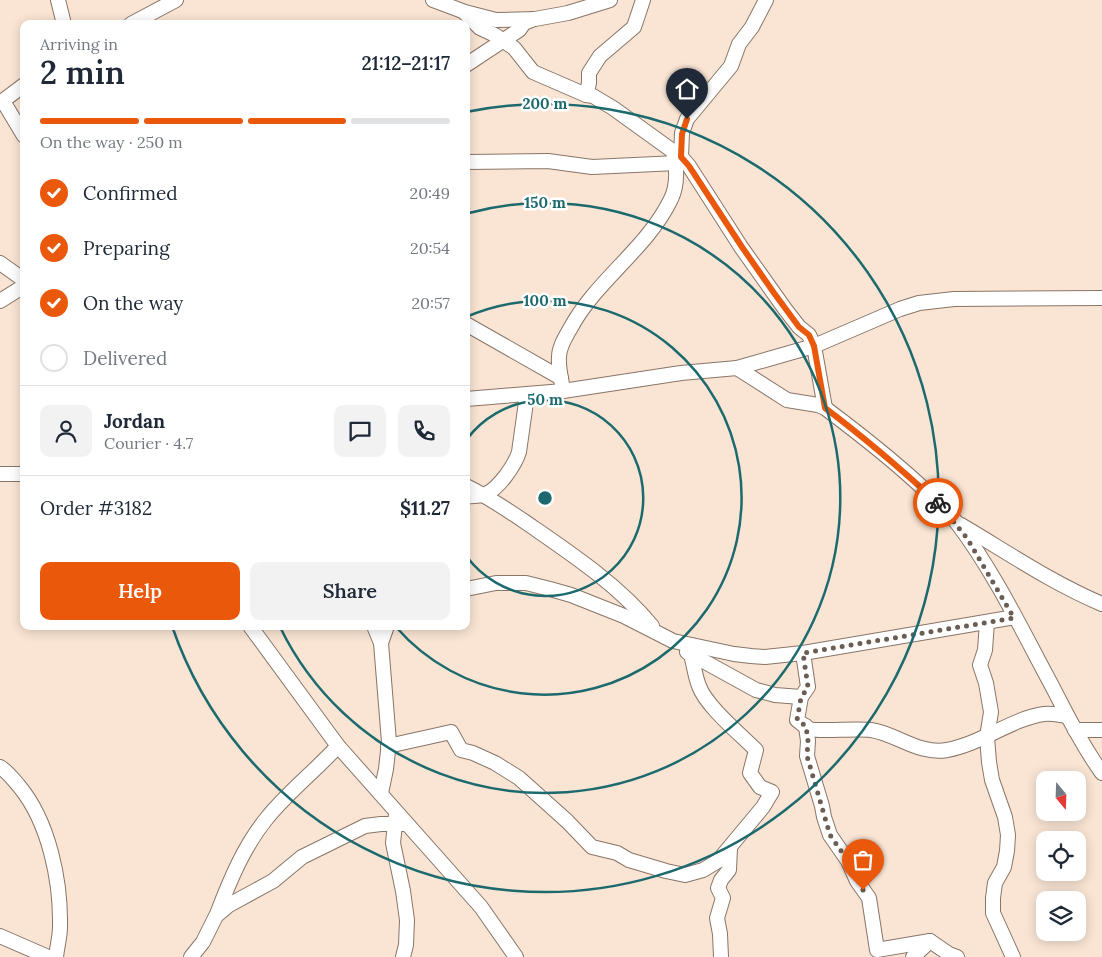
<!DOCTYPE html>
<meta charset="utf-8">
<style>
body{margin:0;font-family:Lora,serif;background:#f2f2f3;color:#1f2937;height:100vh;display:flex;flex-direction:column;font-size:19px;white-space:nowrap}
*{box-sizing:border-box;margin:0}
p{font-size:16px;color:#747a83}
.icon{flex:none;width:28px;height:28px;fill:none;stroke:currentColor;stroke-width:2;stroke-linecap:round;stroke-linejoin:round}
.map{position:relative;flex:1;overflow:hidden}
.side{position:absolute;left:20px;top:20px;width:450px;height:610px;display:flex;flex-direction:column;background:#fff;border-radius:10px;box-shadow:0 2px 12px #0003}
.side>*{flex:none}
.needle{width:32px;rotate:161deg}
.tools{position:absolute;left:1036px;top:771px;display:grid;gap:10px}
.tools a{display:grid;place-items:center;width:50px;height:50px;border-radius:10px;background:#fff;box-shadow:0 2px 12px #0003;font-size:25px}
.pin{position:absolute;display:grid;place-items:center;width:42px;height:42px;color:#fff;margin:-51px -21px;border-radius:50% 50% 50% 0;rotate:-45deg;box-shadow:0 0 5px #0007}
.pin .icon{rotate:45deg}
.courier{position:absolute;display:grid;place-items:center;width:50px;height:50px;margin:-25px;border:4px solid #ea580c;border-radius:50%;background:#fff;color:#222;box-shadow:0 1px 6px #0007}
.headline em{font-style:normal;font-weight:600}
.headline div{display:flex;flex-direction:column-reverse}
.headline{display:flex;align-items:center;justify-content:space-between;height:85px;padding:0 20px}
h1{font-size:32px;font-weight:600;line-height:38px}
.bar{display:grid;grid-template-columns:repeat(4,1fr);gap:8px 5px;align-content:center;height:60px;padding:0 20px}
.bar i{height:6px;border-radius:4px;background:#e0e1e3}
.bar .on{background:#ea580c}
.bar p{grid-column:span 4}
.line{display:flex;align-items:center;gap:12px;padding:0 20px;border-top:1px solid #e0e1e3}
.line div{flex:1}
.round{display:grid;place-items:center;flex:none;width:52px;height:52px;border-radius:10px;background:#f2f2f3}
ol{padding:0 20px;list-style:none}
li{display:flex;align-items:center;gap:15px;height:55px}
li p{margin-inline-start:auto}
li .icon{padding:5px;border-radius:50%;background:#ea580c;color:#fff;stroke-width:4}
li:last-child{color:#747a83}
li i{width:28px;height:28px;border:2px solid #e0e1e3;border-radius:50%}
.cta{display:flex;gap:10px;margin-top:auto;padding:10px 20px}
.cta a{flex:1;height:58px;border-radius:10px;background:#ea580c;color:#fff;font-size:20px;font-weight:600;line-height:58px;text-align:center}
.cta a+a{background:#f2f2f3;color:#1f2937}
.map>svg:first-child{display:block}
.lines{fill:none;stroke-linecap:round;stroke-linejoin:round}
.minor-casing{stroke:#897567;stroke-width:16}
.minor{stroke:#fff;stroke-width:14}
.done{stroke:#6a5e54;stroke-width:5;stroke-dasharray:0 9}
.route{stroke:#ea580c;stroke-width:6}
.ring{fill:none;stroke:#1d6a6e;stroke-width:2.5}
.centre{fill:#1d6a6e;stroke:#fff;stroke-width:2.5}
.ring-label{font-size:15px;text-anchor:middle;font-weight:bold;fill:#1d6a6e;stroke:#fff;stroke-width:5;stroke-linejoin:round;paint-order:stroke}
</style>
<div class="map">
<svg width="1102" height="957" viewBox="0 0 1102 957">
<rect width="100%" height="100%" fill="#fae5d4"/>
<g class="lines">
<g class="minor-casing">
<g id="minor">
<path d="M58,0L64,24"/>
<path d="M433,0L465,12L496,20L535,19L568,13L610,0"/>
<path d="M643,0L634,27L600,56L589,73V83L586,95L593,96L613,108L681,157L689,166L741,247L785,309L799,327L809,335L814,346L825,408"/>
<path d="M465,13L480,28L495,35L514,48L533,72L586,95"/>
<path d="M131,24L176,0"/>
<path d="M466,65L519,30L524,23L534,19"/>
<path d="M3,101L24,136"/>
<path d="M0,103L24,85"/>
<path d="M681,157L682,133L687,119L731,66L739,44L752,27L766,0"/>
<path d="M466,162L548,161L592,167L677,163"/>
<path d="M0,263L24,280"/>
<path d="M0,301L24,286"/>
<path d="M466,324L561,378"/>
<path d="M737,368L787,400L818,405L825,408C861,435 896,462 928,493C938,503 948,512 957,523C993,570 1023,632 1051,684C1067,715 1082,745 1102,773"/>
<path d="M563,391C562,381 558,368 559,357C559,347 565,338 570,329C596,280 647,249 671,199C678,185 677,165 673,151"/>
<path d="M466,399L563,391L681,373L737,368L814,346L900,309L919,303L954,299L1102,298"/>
<path d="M0,474H24"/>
<path d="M466,486C491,498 512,513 534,528C576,557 620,587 652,626"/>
<path d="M466,497C472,495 481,497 486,494C499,488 515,465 519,452L527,395"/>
<path d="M961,525C1007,552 1052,583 1102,604"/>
<path d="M466,589L496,583H526L550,589L571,595L624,616L673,641L734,654L751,656L765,657L803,653L1015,617"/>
<path d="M987,622L985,650L980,665L986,683L991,712L987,737L989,762L992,780L1005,817L1008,835L1007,851L1004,867L995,883L993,898V913L1013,957"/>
<path d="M250,626L338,746L481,907L516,957"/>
<path d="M374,626L381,643"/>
<path d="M687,652L756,690L775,695L801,697"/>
<path d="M803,653L808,687L801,697L797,720C801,723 805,727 809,729C817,732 857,728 871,730C897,734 919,755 947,750C981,744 1013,718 1044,714C1052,713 1059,715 1067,716"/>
<path d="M806,726L808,741L807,756L822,806L824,817L830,835L848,861L857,881L869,898L877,950L930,941L949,954L957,957"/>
<path d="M1075,730H1102"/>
<path d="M388,746L451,732L461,750L473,753L495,763L519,778L567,821L592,847L617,853L629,860L666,871L685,875L703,870L718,861L763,807L772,792L760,787L750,773L756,750C740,734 706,706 699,686C695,676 694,665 691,655"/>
<path d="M0,767C8,772 13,779 19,786C49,822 61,881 60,927C60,937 57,947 56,957"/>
<path d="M381,793L386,769L389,742L381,643L387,626"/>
<path d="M396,814L393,843L403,891L407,920L406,945L403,957"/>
<path d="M217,914C230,880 244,846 267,818C288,792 315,771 338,746"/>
<path d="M0,936L48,957"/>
<path d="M191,957L203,942L216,916L229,905L273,881L302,857L365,826L381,824H406"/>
<path d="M721,957L720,934L717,918L723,898L718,888L721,880L729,870L730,848"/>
<path d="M913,957L930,941"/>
</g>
</g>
<use href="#minor" class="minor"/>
</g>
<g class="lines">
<path class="done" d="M863,890L848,861L830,835L807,756L808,741L806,726L797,720L801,698L808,687L803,653L1014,618L967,538L938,503"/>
<path class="route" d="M687,119L682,134L681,157L689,166L742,247L774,293L799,327L809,335L814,346L825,408C865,438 902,470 938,503"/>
</g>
<g class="ring">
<path d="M467 439A98 98 0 1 1 467 557"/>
<path d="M466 317A197 197 0 1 1 396 627"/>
<path d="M469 213A295 295 0 1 1 280 627"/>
<path d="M466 112A394 394 0 1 1 172 626"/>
</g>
<circle cx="545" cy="498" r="8" class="centre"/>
<g class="ring-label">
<text x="545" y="109">200 m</text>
<text x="545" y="208">150 m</text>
<text x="545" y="306">100 m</text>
<text x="545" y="405">50 m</text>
</g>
</svg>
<div class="tools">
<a><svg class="needle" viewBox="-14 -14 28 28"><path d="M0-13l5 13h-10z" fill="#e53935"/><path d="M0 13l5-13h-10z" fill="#747a83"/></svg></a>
<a><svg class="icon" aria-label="locate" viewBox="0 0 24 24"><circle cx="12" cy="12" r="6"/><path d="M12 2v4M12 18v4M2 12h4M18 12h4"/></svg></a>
<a><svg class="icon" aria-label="layers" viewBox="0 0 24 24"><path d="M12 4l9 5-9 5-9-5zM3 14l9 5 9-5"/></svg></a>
</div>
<div class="pin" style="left:863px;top:890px;background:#ea580c"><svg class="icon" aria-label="bag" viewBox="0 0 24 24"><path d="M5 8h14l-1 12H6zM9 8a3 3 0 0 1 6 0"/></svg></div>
<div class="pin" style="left:687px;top:119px;background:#1f2937"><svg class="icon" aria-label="home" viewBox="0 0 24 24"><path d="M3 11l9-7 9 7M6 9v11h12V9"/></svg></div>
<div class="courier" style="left:938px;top:503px"><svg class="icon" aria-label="bike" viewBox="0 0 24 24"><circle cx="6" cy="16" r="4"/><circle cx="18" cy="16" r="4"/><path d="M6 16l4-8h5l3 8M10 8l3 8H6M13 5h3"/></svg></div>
<section class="side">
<div class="headline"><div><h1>2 min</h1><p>Arriving in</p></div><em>21:12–21:17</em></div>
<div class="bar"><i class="on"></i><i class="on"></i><i class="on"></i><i></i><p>On the way · 250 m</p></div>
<ol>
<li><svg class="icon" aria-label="check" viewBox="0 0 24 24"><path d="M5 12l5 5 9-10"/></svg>Confirmed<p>20:49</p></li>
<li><svg class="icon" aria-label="check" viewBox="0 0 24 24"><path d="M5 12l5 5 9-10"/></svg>Preparing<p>20:54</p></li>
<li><svg class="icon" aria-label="check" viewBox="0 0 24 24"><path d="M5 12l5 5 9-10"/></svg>On the way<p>20:57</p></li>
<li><i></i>Delivered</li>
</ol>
<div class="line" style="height:90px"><a class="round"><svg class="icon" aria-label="person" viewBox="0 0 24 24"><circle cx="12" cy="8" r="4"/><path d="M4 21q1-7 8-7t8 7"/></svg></a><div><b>Jordan</b><p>Courier · 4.7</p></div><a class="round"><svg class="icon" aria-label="chat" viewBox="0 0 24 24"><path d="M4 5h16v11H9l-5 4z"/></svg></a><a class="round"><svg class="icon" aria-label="phone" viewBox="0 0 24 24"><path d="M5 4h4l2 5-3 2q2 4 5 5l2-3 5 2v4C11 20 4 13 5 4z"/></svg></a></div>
<div class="line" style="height:65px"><div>Order #3182</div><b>$11.27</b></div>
<div class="cta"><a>Help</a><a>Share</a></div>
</section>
</div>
